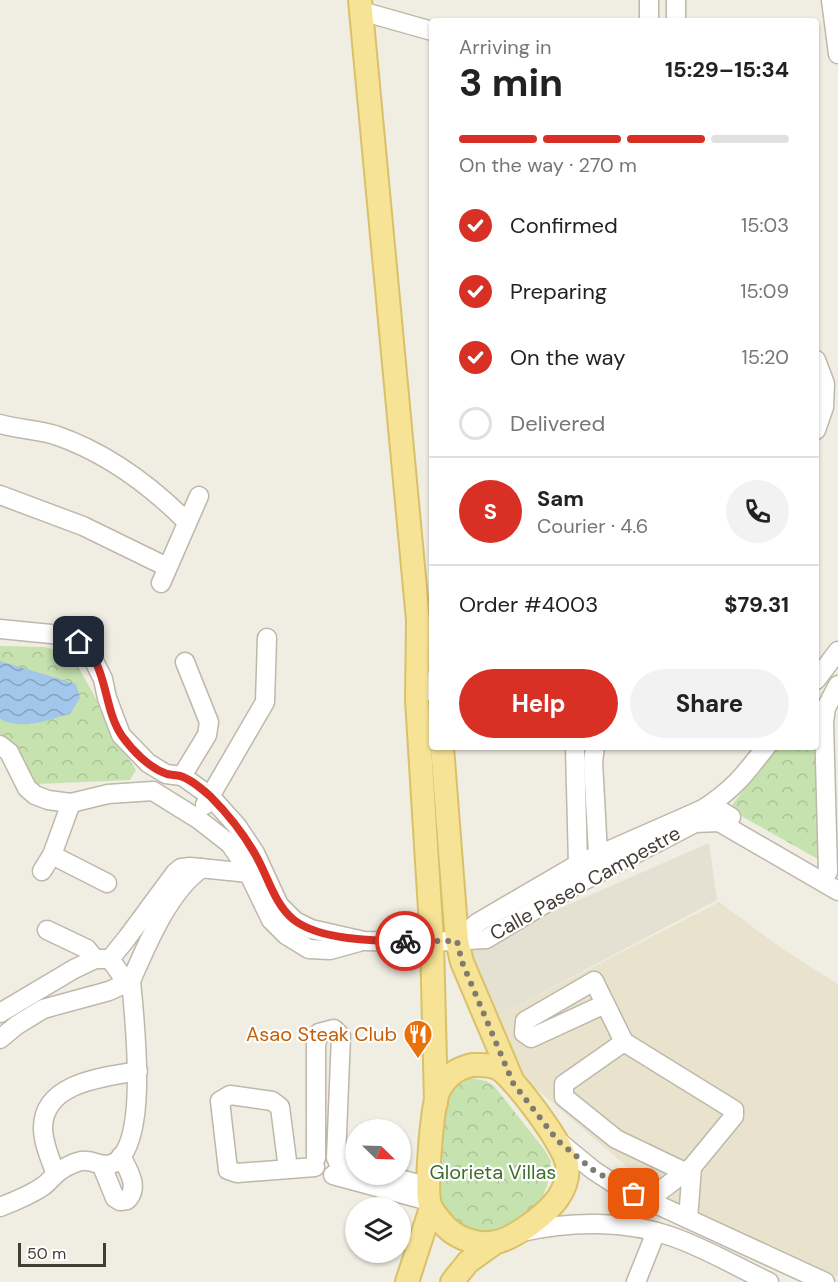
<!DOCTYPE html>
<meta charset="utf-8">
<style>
body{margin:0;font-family:"DM Sans",sans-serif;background:#f2f2f2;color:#222;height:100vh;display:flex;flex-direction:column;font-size:22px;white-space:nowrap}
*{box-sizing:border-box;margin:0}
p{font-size:20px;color:#767676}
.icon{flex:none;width:33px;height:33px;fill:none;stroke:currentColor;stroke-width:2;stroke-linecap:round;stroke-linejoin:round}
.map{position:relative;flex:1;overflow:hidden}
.drawer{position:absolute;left:429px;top:18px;width:390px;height:732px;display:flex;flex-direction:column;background:#fff;border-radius:6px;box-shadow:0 2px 4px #0004}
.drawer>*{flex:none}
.needle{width:39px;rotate:113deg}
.controls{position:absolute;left:345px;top:1119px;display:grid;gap:12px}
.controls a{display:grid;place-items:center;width:66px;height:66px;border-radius:50%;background:#fff;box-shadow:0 2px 4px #0004;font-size:30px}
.scale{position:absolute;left:18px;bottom:15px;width:88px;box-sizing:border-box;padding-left:6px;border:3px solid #423d34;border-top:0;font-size:16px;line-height:21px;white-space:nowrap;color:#423d34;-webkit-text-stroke:4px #fff;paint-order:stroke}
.pin{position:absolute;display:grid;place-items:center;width:51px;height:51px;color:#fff;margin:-26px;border-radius:12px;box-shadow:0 3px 9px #0006}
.courier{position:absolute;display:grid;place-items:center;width:60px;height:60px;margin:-30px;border:4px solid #d93025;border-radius:50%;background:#fff;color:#222;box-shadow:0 2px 8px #0007}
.headline em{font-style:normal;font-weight:700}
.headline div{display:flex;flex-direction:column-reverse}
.headline{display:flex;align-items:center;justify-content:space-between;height:102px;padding:0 30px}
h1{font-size:39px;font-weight:700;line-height:45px}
.bar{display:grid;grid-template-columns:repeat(4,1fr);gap:9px 6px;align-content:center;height:72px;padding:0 30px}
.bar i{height:8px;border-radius:4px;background:#e0e0e0}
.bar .on{background:#d93025}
.bar p{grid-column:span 4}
.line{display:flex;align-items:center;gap:15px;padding:0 30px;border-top:2px solid #e0e0e0}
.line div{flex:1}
.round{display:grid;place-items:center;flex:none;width:63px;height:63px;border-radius:32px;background:#f2f2f2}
ol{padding:0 30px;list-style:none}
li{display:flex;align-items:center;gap:18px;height:66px}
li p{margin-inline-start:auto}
li .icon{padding:6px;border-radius:50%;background:#d93025;color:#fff;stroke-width:4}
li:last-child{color:#767676}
li i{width:33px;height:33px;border:3px solid #e0e0e0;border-radius:50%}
.action{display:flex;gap:12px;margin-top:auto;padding:12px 30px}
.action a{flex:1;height:69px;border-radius:36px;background:#d93025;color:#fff;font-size:24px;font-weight:700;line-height:69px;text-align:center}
.action a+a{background:#f2f2f2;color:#222}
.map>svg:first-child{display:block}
.residential{fill:#e4e0d2}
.education{fill:#e9e3ce}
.park{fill:url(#park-crowns)}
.water{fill:url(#water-waves)}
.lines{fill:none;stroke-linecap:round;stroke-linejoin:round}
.minor-casing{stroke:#beb8aa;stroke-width:21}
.major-casing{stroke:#dac168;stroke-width:26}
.minor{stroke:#fff;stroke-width:18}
.major{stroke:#f6e396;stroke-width:22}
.done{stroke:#7f7b71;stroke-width:6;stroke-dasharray:0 10.8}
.route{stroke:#d93025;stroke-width:8}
.labels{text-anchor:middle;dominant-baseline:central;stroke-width:4.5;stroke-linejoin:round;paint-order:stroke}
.street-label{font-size:20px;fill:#423d34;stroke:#fff}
.food-label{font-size:20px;fill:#c56008;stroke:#fff;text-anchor:end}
.park-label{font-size:20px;fill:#406e2c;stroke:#fff}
</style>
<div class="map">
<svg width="838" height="1282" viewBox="0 0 838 1282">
<defs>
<pattern id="park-crowns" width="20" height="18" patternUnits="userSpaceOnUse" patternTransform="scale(1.5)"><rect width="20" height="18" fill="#c6e2ae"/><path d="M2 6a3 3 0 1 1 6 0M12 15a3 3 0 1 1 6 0" fill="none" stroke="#abc396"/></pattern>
<pattern id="water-waves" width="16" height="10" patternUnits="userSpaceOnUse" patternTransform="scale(1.5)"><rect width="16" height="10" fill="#a3c7ea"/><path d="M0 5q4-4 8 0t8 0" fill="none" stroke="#86a3be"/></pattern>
</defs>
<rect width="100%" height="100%" fill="#f0ede3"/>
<path class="residential" d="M709,843L717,900L496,1017L467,949Z"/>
<path class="education" d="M719,902L784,950L838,984V1277L660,1195L527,1081L496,1017Z"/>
<g class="park">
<path d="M0,646L44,647L71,654L95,697L107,726L136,770L130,780L37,784L0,734Z"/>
<path d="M816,711L818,712L823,862L729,809L777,747H816Z"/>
<path d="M471,1078L486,1081L494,1086L544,1149L551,1161L547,1186L540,1202L525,1216L508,1224L491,1231L473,1233L458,1228L436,1198L447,1099L458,1085Z"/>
</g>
<path class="water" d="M0,661L76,684L80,698L70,714C46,720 23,731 0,719Z"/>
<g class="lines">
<g class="minor-casing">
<g id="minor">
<path d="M649,0V21"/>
<path d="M676,0V21"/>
<path d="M831,0L838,54"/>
<path d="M361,11L432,31"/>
<path d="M816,360L825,384L824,407L816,430"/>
<path d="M0,424C18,429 38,430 55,435C105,452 150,485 187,522"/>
<path d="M0,495L83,526L167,567"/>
<path d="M161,583L199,496"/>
<path d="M0,629L61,635L79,642L88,649L103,679L107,698L121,735L148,763L166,774L182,776L210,796L237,826L255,853L279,905L295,921L311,929L364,941L432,942L486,939L583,881L695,823L719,822L838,891"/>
<path d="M816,680L838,651"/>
<path d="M417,700L432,681"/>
<path d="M0,745L9,752L27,788L35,795L48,800L71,803L108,794L153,791L198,819L230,844L244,864L271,920L286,935L309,949L330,950L359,942"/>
<path d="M575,747L578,864L581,874"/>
<path d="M595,747L593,762L598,854L601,863"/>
<path d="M182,776L207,735L209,722L185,662"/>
<path d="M205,805L265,702L267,638"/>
<path d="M703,809C733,790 745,774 766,747"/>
<path d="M52,855L107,883"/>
<path d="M42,871L52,855L71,803"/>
<path d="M828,872L824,722L826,708L838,685"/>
<path d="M47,930L87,949L95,959H110L127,938L175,873L181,868L190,867L249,873L259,871"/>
<path d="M457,941L477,923L578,864L703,809L721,811L731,817"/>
<path d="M605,1004L531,1038L524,1033L525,1021L594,981L624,1042"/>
<path d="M0,1013L74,969L95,959"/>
<path d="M0,1039L17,1025L43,1009L109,991L131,981C147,944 169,891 202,868"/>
<path d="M558,1141L593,1170L619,1187L825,1282"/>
<path d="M316,1158V1045L319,1033L334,1029L341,1036L336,1158"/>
<path d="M338,1163L356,1168"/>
<path d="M102,1166L115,1198L120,1201L127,1200C140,1187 128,1170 121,1156"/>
<path d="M288,1169L280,1107L272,1101L230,1095L220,1101L228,1170L237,1173L315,1167"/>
<path d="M55,1172C50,1158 43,1143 43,1128C43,1082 105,1077 138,1071"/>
<path d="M381,1174L429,1187"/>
<path d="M333,1175L429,1201"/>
<path d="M648,1200C663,1189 677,1178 692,1167L734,1116V1110L624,1042L564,1084V1097L616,1139L685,1172L691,1174"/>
<path d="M0,1207C13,1202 30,1195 42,1187C51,1181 54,1173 66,1167C72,1164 80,1160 87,1161C97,1162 104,1168 114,1163C150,1143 134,1016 131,981L122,976L110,959"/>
<path d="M688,1219L692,1167"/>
<path d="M522,1232C570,1221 626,1220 673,1237C705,1248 737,1267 769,1282"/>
<path d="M636,1282L656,1232"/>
</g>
</g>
<g class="major-casing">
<g id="major">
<path d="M360,0L418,620L417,700L432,942L436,1103"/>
<path d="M442,747L457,941L462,962L513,1082"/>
<path d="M472,1065C482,1065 490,1064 499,1069C515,1079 564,1145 567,1164C569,1177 565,1188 558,1198C547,1214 515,1238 496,1242C479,1246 458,1239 446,1227C440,1220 433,1213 430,1205C425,1189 432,1113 437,1096C438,1091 442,1085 446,1080C453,1071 461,1068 472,1065Z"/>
<path d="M407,1282L431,1208"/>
<path d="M452,1282L468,1262L496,1242"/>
</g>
</g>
<use href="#minor" class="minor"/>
<use href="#major" class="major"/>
</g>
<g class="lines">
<path class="done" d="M405,941H457L462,962L513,1083L558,1141L593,1170L634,1194"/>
<path class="route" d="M79,642C109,664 102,707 122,736C132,750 149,768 167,774C171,775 176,775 180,776C191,779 202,789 210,796C227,813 243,833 255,854C268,876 274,904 294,920C320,940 374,941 405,941"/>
</g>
<defs>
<g id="restaurant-pin" transform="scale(1.5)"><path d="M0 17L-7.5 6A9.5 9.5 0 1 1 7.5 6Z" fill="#e8710a" stroke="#fff"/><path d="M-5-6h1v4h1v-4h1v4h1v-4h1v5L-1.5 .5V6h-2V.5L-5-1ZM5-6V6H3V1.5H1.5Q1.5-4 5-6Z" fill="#fff"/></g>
</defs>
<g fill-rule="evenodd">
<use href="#restaurant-pin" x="418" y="1034"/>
</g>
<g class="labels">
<g class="street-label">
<text transform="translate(585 883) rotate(-29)">Calle Paseo Campestre</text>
</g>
<g class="food-label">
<text x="397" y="1034">Asao Steak Club</text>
</g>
<g class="park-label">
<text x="493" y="1172">Glorieta Villas</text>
</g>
</g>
</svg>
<div class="controls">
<a><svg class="needle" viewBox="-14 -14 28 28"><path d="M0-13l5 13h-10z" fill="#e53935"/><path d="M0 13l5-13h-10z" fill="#767676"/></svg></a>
<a><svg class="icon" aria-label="layers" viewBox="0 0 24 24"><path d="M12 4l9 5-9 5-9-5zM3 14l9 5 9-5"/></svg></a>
</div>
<div class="scale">50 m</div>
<div class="pin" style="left:634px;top:1194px;background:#ea580c"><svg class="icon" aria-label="bag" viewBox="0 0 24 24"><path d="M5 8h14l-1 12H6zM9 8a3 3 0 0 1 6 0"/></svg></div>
<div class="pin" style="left:79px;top:642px;background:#1f2937"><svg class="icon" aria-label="home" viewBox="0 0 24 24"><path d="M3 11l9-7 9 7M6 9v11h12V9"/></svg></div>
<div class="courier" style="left:405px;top:941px"><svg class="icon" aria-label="bike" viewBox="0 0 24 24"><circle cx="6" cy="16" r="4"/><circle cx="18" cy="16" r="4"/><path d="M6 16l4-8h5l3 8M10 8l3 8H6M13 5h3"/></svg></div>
<section class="drawer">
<div class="headline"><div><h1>3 min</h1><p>Arriving in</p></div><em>15:29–15:34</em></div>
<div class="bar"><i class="on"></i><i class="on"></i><i class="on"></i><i></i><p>On the way · 270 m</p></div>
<ol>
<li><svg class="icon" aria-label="check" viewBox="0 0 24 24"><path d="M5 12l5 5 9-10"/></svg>Confirmed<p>15:03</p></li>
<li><svg class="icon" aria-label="check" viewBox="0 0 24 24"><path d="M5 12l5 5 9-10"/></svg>Preparing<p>15:09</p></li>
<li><svg class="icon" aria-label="check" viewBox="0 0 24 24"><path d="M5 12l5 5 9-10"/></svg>On the way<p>15:20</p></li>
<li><i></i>Delivered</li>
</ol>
<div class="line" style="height:108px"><b class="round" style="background:#d93025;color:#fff">S</b><div><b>Sam</b><p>Courier · 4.6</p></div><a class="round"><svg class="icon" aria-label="phone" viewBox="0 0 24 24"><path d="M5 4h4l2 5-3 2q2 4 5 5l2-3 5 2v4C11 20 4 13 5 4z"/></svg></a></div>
<div class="line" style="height:78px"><div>Order #4003</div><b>$79.31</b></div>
<div class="action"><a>Help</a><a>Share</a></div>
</section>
</div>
